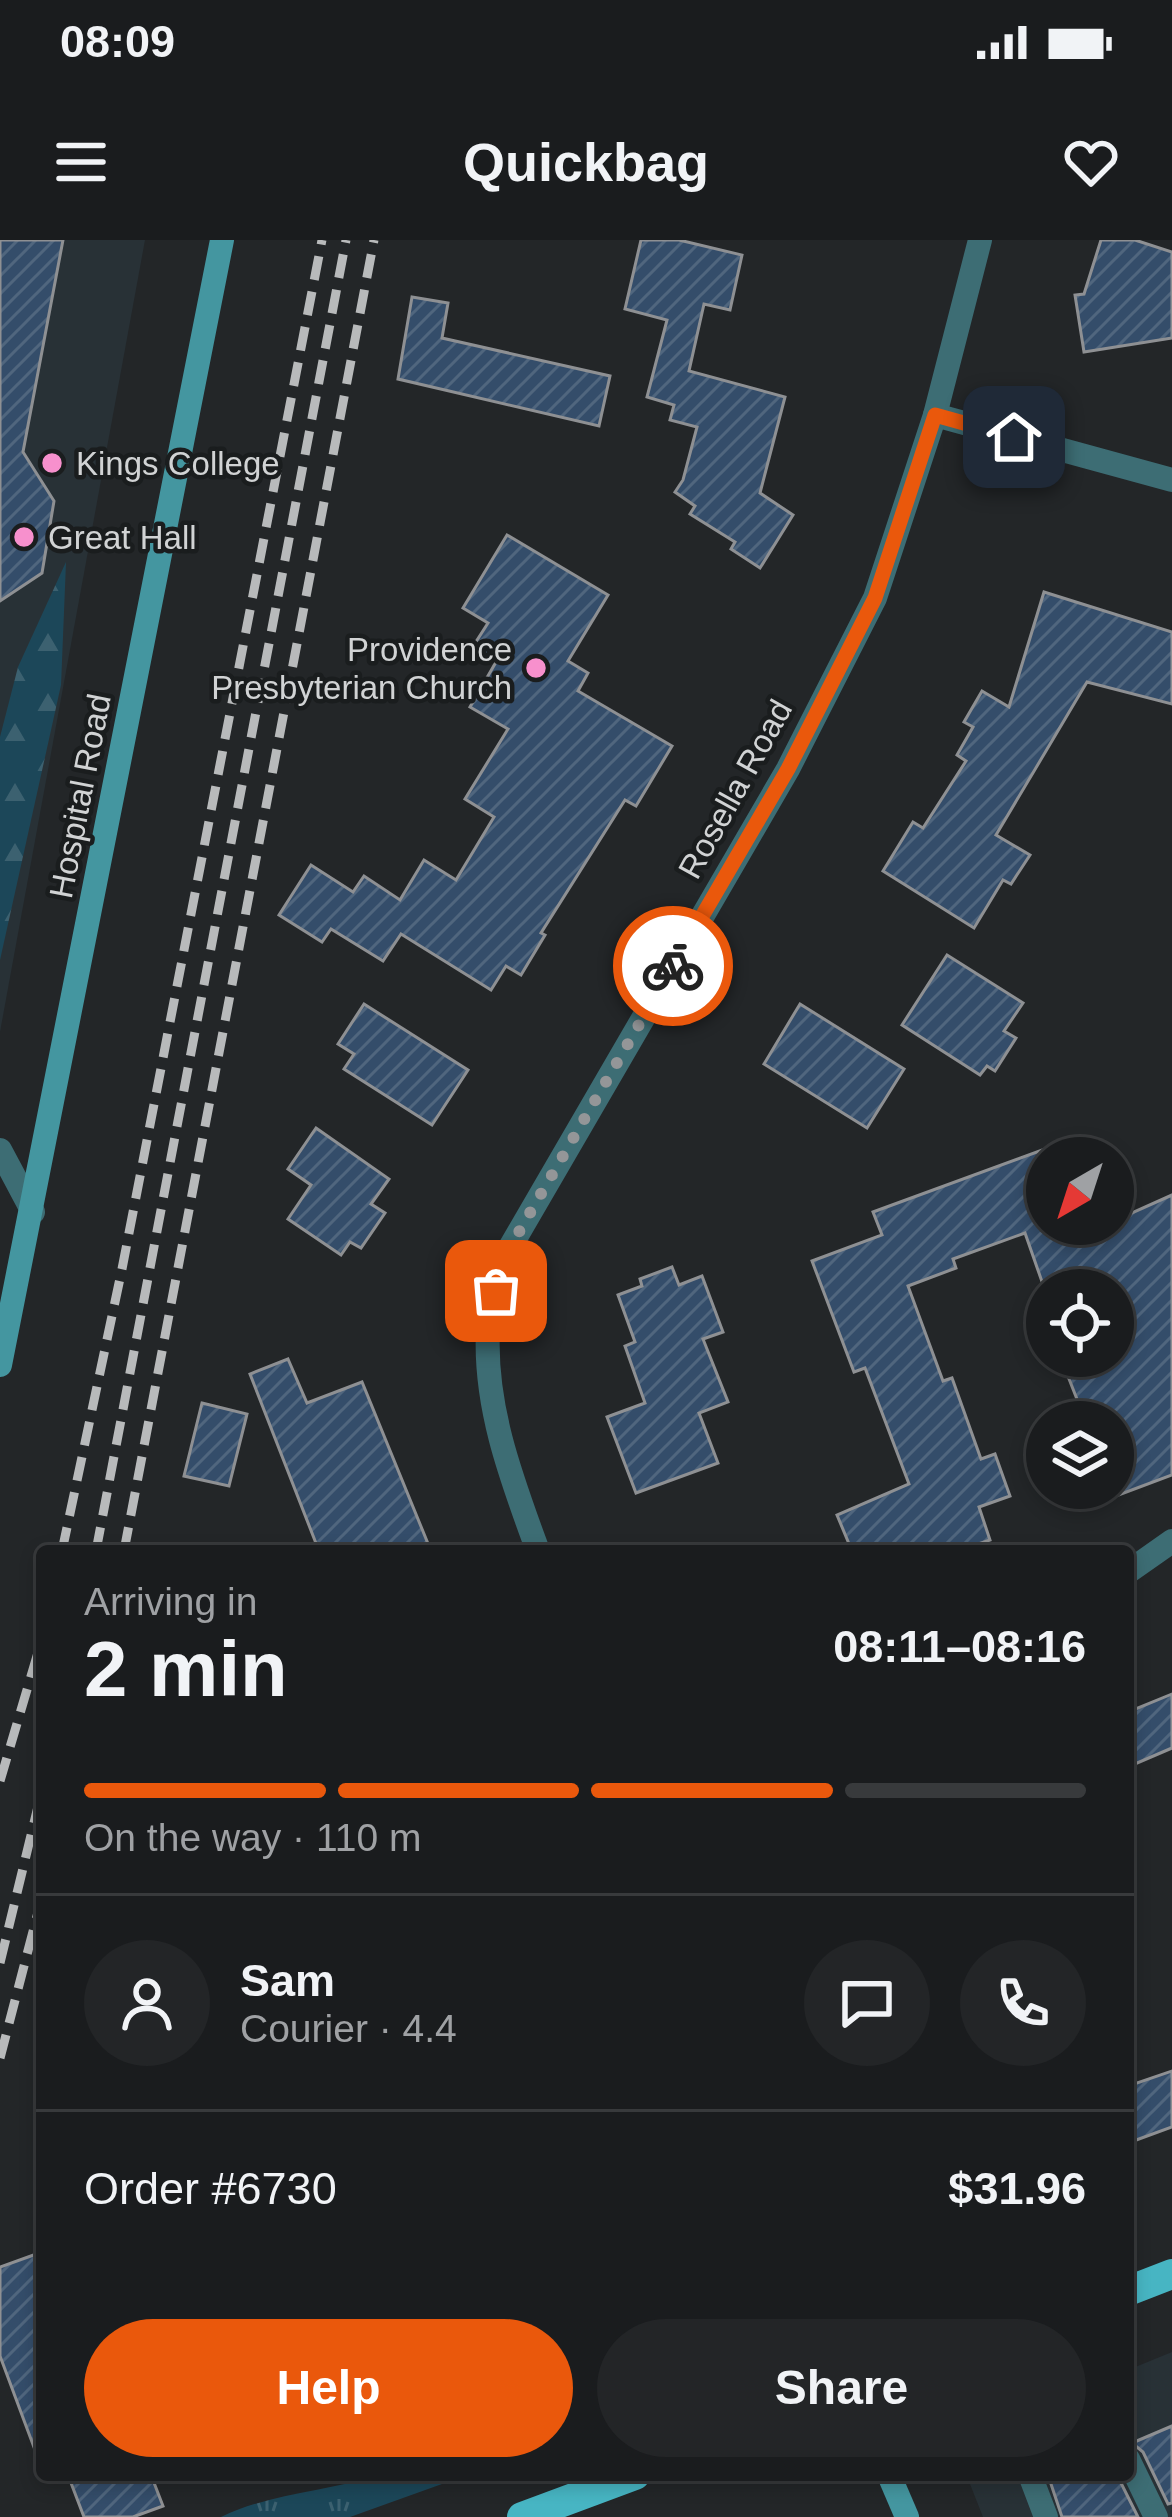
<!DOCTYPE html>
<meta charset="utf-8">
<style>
body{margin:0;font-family:Helvetica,sans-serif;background:#232527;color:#f1f3f6;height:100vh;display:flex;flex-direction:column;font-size:45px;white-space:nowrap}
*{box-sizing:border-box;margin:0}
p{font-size:39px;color:#9fa1a4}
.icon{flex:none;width:66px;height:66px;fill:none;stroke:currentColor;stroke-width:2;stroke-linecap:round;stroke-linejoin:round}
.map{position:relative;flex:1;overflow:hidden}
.side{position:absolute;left:36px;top:1305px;width:1098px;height:936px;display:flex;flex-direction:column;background:#1a1c1e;border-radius:12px;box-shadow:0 6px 18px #0003,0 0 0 3px #383a3c}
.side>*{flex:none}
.needle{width:78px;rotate:219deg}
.tools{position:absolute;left:1026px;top:897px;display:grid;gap:24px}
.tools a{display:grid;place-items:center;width:108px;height:108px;border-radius:50%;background:#1a1c1e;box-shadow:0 6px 18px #0003,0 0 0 3px #383a3c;font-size:60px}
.pin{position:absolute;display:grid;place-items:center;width:102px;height:102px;color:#fff;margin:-51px;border-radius:24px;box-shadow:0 6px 18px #0006}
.courier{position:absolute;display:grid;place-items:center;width:120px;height:120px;margin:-60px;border:9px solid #ea580c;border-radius:50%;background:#fff;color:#222;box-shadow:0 3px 15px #0007}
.overview em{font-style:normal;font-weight:700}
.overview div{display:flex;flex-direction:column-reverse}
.overview{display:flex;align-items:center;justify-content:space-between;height:204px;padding:0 48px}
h1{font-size:78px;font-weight:700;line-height:90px}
.bar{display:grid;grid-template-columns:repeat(4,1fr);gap:18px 12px;align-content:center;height:144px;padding:0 48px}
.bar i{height:15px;border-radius:9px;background:#383a3c}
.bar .on{background:#ea580c}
.bar p{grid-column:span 4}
.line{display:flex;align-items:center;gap:30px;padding:0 48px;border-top:3px solid #383a3c}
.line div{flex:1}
.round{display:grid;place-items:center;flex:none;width:126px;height:126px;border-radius:63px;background:#232527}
.action{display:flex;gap:24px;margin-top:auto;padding:24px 48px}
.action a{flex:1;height:138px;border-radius:72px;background:#ea580c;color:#fff;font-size:48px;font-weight:700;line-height:138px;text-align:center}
.action a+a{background:#232527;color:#f1f3f6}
.status{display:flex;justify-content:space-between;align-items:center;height:84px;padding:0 60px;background:#1a1c1e;direction:ltr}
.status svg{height:33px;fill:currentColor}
header{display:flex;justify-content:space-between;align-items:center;height:156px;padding:0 48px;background:#1a1c1e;font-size:54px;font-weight:700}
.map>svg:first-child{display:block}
.built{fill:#283136}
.grass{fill:url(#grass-tufts)}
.forest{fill:url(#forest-firs)}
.building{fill:url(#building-hatch);stroke:#8e9093;stroke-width:3}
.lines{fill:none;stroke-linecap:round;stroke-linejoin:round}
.lane{stroke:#3d6d74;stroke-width:24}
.street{stroke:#3d6d74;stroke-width:24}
.secondary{stroke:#4496a0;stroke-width:24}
.primary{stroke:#47b5c3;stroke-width:30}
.rail{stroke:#b8babb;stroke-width:9;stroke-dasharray:24 12;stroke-linecap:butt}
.done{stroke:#949698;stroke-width:12;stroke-dasharray:0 21.6}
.route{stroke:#ea580c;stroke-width:15}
.poi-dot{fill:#f790cd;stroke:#1a1d1e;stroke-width:4.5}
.labels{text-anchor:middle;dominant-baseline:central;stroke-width:9;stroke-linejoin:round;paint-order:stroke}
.poi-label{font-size:33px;fill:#d1d3d4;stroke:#1a1d1e;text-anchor:start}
.street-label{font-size:33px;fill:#d1d3d4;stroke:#1a1d1e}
</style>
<div class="status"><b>08:09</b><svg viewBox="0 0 49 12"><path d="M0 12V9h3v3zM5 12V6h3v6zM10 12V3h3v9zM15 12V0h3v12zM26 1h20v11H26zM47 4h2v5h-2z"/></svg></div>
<header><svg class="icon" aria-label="menu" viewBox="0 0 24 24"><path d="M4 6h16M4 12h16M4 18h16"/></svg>Quickbag<svg class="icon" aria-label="heart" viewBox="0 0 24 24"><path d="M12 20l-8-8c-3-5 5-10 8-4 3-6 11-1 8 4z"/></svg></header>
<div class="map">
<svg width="1172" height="2277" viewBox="0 0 1172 2277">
<defs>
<pattern id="grass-tufts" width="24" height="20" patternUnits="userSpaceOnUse" patternTransform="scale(3)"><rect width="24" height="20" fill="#1c4759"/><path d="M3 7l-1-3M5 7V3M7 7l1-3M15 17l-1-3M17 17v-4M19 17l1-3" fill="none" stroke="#3c6170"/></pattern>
<pattern id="forest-firs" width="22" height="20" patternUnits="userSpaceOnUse" patternTransform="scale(3)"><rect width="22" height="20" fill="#1c4759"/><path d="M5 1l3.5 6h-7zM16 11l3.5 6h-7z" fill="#3c6170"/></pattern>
<pattern id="building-hatch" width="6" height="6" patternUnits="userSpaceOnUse" patternTransform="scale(3)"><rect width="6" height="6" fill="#344d6a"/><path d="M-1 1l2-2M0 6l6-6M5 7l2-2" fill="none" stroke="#50667e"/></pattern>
</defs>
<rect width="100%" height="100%" fill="#232628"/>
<g class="built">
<path d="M0,0H145L0,792Z"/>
<path d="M1172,2112V2277H983L970,2244L971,2235H1128V2130Z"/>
</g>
<path class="grass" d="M378,2235H467L350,2277H221C270,2253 326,2252 378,2235Z"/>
<path class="forest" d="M66,322L61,445L0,720V497L18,427Z"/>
<g class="building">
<path d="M0,0H63L23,212L54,261L42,333L0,361Z"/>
<path d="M641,0H679L742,15L730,70L704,64L689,131L785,157L760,253L793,275L760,328L731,309L735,302L690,274L695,266L675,252L683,240L697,187L670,180L674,165L647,157L667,80L625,69Z"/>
<path d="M1101,0H1135L1172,12V98L1084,112L1075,55L1084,54Z"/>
<path d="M412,57L448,63L442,98L610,136L599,186L398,139Z"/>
<path d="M507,295L608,355L568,421L588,433L578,451L672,506L636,566L625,560L541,693L545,695L521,735L506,726L491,750L401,694L383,721L331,689L322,702L279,675L311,625L353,652L364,636L400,660L424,620L456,640L494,577L465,559L508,489L470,467L496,422L472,408L488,383L463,368Z"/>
<path d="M1044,352L1172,392V464L1087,442L996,595L1030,615L1011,644L1003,640L974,688L883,631L913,582L923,588L966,521L957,515L973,487L964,482L982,451L1009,467Z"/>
<path d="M947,715L1023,763L1004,791L1016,798L995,831L987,826L980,835L902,785Z"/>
<path d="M364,764L468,830L432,885L344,829L354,814L338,804Z"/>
<path d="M800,764L904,829L867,888L764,824Z"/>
<path d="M316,888L389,939L371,964L385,973L361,1008L350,1002L341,1015L288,979L311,945L288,929Z"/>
<path d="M1067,901L1073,918H1047V984H1096L1098,988L1172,955V1235L1113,1257V1182H1086L1060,1116H1113V1050H1047V1056L1025,993L953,1019L956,1028L908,1046L943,1141L952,1138L981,1219L995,1214L1010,1256L979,1267L990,1300L958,1311H852L837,1275L909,1244L865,1128L854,1132L812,1021L882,995L873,972Z"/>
<path d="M672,1027L679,1045L702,1036L723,1092L703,1099L728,1162L699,1173L718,1223L636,1253L607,1177L645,1163L625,1106L635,1102L618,1055L642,1046L640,1039Z"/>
<path d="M288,1119L307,1163L362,1142L431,1311H319L250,1134Z"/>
<path d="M202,1163L247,1174L229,1246L184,1236Z"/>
<path d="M1172,1454V1508L1128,1527V1472Z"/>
<path d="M1172,1831V1887L1128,1903V1846Z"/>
<path d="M42,2012V2218H38L0,2116V2027Z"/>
<path d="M1172,2186V2263L1168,2264L1143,2212L1132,2203Z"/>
<path d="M68,2235H151L163,2266L133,2277H84Z"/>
<path d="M1048,2235H1117L1138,2277H1062Z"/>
</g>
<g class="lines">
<g class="lane">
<path d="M0,910L33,972"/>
<path d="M1128,2219L1156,2277"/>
<path d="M1030,2235L1046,2277"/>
</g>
<g class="street">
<path d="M935,175L1172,240"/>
<path d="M538,1311C512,1240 484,1167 488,1090C489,1066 499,1039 505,1016L788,529L875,358L935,175L980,0"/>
<path d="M1128,1332L1172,1301"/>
</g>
<g class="secondary">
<path d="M0,1125L222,0"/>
<path d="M889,2235L907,2277"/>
</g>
<g class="primary">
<path d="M1128,2051L1172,2034"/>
<path d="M522,2277L635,2235"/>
</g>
<g class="rail">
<path d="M62,1311L122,1029L322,0"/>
<path d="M96,1311L346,0"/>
<path d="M124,1311L374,0"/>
<path d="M0,1541L42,1399"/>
<path d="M0,1723L42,1550"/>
<path d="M0,1818L42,1657"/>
</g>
</g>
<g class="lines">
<path class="done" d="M496,1051L505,1016L673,726"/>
<path class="route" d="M673,726L788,529L875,358L935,175L1014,197"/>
</g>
<g class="poi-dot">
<circle cx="52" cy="223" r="12"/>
<circle cx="24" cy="297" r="12"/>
<circle cx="536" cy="428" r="12"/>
</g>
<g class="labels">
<g class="poi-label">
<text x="76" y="223">Kings College</text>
<text x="48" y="297">Great Hall</text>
<text x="512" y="409" text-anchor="end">Providence<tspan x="512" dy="38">Presbyterian Church</tspan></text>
</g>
<g class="street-label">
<text transform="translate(735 549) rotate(-61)">Rosella Road</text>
<text transform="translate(80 556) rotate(-79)">Hospital Road</text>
</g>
</g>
</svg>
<div class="tools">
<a><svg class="needle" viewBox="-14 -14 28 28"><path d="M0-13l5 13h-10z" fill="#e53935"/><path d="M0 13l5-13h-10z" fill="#9fa1a4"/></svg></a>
<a><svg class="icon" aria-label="locate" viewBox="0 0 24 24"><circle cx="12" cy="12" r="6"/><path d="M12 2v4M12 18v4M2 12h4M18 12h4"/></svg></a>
<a><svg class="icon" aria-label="layers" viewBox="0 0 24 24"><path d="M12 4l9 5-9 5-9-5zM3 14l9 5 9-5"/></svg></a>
</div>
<div class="pin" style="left:496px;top:1051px;background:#ea580c"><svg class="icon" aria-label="bag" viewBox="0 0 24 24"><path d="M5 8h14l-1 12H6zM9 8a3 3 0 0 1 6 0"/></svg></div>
<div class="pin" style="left:1014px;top:197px;background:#1f2937"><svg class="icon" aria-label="home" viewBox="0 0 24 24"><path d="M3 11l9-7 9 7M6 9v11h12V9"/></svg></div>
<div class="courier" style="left:673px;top:726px"><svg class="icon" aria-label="bike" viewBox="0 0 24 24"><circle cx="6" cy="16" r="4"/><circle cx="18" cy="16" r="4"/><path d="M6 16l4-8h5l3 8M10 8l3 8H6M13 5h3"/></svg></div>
<section class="side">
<div class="overview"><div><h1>2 min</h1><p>Arriving in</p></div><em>08:11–08:16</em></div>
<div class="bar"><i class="on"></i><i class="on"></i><i class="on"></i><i></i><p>On the way · 110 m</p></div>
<div class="line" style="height:216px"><a class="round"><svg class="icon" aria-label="person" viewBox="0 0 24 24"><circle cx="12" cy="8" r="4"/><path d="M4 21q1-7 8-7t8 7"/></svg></a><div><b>Sam</b><p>Courier · 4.4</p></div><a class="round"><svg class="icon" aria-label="chat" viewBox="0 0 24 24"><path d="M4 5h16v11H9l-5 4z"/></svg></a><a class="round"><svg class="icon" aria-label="phone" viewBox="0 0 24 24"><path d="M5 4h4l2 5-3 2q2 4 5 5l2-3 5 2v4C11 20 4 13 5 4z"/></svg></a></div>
<div class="line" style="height:156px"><div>Order #6730</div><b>$31.96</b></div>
<div class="action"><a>Help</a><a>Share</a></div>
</section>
</div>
